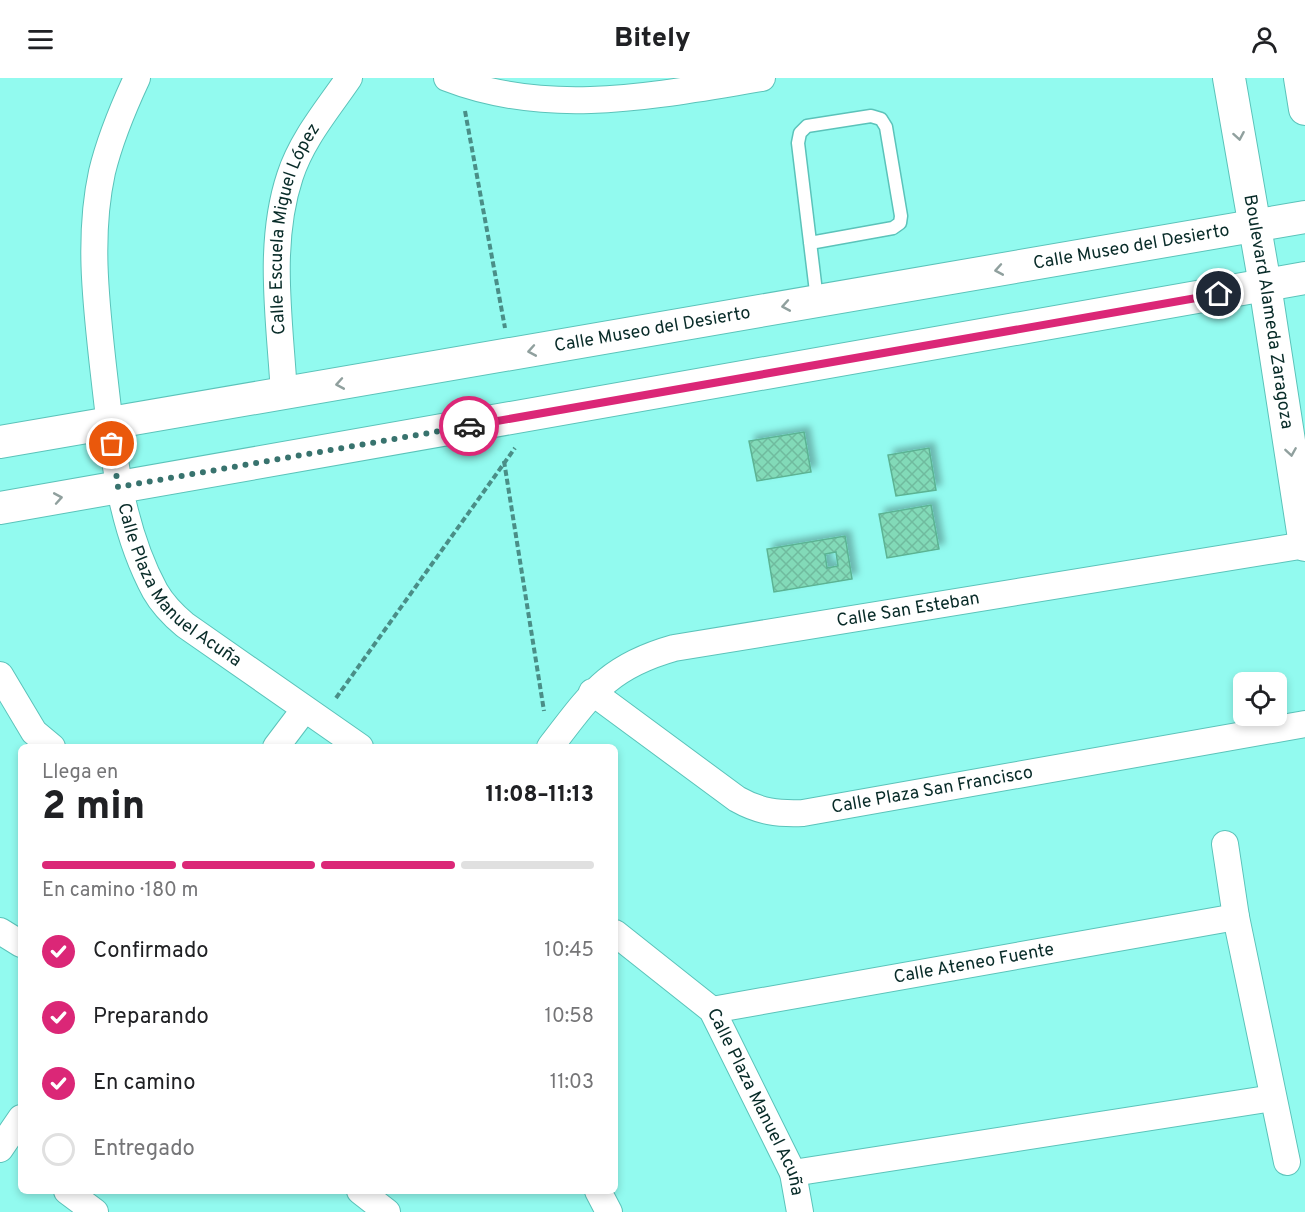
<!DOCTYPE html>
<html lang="es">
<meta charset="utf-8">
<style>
body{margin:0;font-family:Overpass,sans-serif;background:#f6f6f6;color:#202124;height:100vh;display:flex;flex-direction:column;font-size:22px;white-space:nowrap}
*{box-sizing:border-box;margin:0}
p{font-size:20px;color:#757577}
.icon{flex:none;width:33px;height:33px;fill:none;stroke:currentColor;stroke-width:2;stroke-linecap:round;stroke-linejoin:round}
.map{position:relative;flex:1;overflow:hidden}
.side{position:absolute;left:18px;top:666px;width:600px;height:450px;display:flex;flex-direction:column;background:#fff;border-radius:9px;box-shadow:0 3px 9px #0003}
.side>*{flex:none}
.controls{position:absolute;left:1233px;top:594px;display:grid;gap:12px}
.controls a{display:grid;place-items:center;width:54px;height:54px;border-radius:9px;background:#fff;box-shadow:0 3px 9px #0003;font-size:30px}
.pin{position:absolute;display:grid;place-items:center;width:51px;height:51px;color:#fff;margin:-26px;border:3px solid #fff;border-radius:50%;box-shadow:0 2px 6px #0007}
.courier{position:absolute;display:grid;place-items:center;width:60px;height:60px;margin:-30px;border:4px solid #db2777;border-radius:50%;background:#fff;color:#222;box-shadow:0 2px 8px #0007}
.overview em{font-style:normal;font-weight:800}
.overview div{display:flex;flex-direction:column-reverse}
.overview{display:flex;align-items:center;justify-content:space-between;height:102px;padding:0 24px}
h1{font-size:39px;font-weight:800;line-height:45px}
.bar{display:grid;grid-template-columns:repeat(4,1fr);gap:9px 6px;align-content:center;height:72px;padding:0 24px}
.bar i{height:8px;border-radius:4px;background:#e0e0e0}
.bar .current{background:#db2777}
.bar p{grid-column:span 4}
ol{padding:0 24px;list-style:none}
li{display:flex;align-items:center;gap:18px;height:66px}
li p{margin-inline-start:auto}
li .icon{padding:6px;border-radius:50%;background:#db2777;color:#fff;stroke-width:4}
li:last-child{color:#757577}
li i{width:33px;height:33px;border:3px solid #e0e0e0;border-radius:50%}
header{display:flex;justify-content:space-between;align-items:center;height:78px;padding:0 24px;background:#fff;font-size:27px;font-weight:800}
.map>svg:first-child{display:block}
.building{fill:url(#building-cross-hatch);stroke:#5bb393;stroke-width:1.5;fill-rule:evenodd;filter:url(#shadow)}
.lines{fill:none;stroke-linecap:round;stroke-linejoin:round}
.service-casing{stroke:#5bc3ba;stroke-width:15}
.minor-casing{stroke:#5bc3ba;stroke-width:28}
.tertiary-casing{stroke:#5bc3ba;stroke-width:34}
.path{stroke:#4a8e87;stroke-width:4;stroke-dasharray:6 3;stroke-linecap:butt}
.service{stroke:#fff;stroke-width:12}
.minor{stroke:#fff;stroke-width:26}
.tertiary{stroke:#fff;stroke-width:32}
.oneway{stroke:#90a09e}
.done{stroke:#38736e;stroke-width:6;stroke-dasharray:0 10.8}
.route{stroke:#db2777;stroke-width:8}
.labels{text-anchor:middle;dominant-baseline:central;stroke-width:4.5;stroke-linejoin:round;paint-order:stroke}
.street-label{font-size:18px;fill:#082b28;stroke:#92faef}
</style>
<header><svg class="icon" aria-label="menu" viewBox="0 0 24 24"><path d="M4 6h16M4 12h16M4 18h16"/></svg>Bitely<svg class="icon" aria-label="person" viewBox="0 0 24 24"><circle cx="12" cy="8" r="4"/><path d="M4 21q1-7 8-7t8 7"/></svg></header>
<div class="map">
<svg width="1305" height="1134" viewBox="0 0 1305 1134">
<defs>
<pattern id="building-cross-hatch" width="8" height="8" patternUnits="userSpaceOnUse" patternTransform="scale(1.5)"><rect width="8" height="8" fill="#82dab8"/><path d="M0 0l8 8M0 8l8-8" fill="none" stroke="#6fbb9e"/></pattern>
<filter id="shadow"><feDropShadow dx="5.5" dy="-5.5" stdDeviation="3" flood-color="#0004"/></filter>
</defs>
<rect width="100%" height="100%" fill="#92faef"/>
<g class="building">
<path d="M804,354L811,394L757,403L749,363Z"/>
<path d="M929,370L936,412L896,418L888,377Z"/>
<path d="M931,427L939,471L887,480L879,436Z"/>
<path d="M845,458L852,501L774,514L767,471ZM836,474L838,488L827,490L825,476Z"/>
</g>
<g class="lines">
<g class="service-casing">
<path id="service" d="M810,165L893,150L900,145L901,138L886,49L881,41L871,38L807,48L800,55L798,65L817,222"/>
</g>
<g class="minor-casing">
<g id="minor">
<path id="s1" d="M137,0C123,30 110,61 102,94C88,158 96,224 103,288C112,364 118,445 155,513C163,527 173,537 185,547L360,669"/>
<path d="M447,0C550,40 657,17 762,0"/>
<path id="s2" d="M284,316C280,244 267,167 290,98C302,61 328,31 349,0"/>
<path d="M0,597L34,654L52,669"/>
<path id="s3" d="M592,614L737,721C760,734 778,736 803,735L1305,646"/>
<path d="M276,669L304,632"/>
<path id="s4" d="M550,669C591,616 607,589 674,570L1305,467"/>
<path d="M1225,766L1236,839L1287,1084"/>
<path d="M0,853L21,866"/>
<path id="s5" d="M615,855L712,932L793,1095L800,1134"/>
<path id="s6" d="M712,932L1236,839"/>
<path d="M0,1071L21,1040"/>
<path d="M793,1095L1273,1020"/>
<path d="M67,1113L95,1134"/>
<path d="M360,1113L387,1134"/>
<path d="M598,1113L609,1134"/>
</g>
</g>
<g class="tertiary-casing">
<g id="tertiary">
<path id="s7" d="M1229,0L1265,207L1305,467"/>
<path d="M1300,0L1305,31"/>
<path id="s8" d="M0,364L1305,139"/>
<path d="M0,430L1305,200"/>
</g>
</g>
<g class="path">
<path d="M465,33L505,250"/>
<path d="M504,383L544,633"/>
<path d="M336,620L515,370"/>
</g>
<use href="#service" class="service"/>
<use href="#minor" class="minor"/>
<use href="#tertiary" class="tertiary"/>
</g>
<defs><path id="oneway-chevron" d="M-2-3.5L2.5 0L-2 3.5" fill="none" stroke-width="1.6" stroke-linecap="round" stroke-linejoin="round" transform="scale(1.5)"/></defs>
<g class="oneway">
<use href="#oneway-chevron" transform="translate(1239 58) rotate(80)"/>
<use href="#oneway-chevron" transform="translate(999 192) rotate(170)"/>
<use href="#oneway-chevron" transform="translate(786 228) rotate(170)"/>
<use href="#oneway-chevron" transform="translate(532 273) rotate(170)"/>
<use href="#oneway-chevron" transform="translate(340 306) rotate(170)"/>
<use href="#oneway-chevron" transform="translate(1291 374) rotate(81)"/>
<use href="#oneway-chevron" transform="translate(58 420) rotate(-10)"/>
</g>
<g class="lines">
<path class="done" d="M112,366L118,409L469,348"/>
<path class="route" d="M469,348L1219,216"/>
</g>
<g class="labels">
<g class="street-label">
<text stroke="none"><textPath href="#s2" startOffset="168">Calle Escuela Miguel López</textPath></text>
<text stroke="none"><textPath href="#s8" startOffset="1148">Calle Museo del Desierto</textPath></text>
<text stroke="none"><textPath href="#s7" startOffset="237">Boulevard Alameda Zaragoza</textPath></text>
<text stroke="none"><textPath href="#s8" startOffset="662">Calle Museo del Desierto</textPath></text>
<text stroke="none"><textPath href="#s1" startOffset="537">Calle Plaza Manuel Acuña</textPath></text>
<text stroke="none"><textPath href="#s4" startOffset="400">Calle San Esteban</textPath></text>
<text stroke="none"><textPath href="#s3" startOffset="380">Calle Plaza San Francisco</textPath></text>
<text stroke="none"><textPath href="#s6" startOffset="266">Calle Ateneo Fuente</textPath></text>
<text stroke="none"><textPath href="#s5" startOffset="226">Calle Plaza Manuel Acuña</textPath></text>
</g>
</g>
</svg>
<div class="controls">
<a><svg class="icon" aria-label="locate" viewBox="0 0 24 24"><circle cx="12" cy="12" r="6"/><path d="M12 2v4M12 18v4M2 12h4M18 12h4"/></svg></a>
</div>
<div class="pin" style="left:112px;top:366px;background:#ea580c"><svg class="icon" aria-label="bag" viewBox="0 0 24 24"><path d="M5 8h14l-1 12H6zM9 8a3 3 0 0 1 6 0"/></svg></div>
<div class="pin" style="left:1219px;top:216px;background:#1f2937"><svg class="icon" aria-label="home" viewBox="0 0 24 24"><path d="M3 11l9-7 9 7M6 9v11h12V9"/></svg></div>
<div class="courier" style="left:469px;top:348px"><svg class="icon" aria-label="car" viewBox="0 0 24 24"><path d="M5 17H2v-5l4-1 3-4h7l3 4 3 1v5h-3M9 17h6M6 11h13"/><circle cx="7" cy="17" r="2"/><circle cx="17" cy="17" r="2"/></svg></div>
<section class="side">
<div class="overview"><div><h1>2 min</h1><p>Llega en</p></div><em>11:08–11:13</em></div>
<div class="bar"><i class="current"></i><i class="current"></i><i class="current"></i><i></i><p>En camino · 180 m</p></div>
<ol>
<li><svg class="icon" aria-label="check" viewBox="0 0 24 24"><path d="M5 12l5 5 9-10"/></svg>Confirmado<p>10:45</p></li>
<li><svg class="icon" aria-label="check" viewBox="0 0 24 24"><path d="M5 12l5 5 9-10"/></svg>Preparando<p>10:58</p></li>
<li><svg class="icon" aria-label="check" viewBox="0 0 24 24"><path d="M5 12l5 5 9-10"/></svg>En camino<p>11:03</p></li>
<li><i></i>Entregado</li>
</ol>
</section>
</div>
